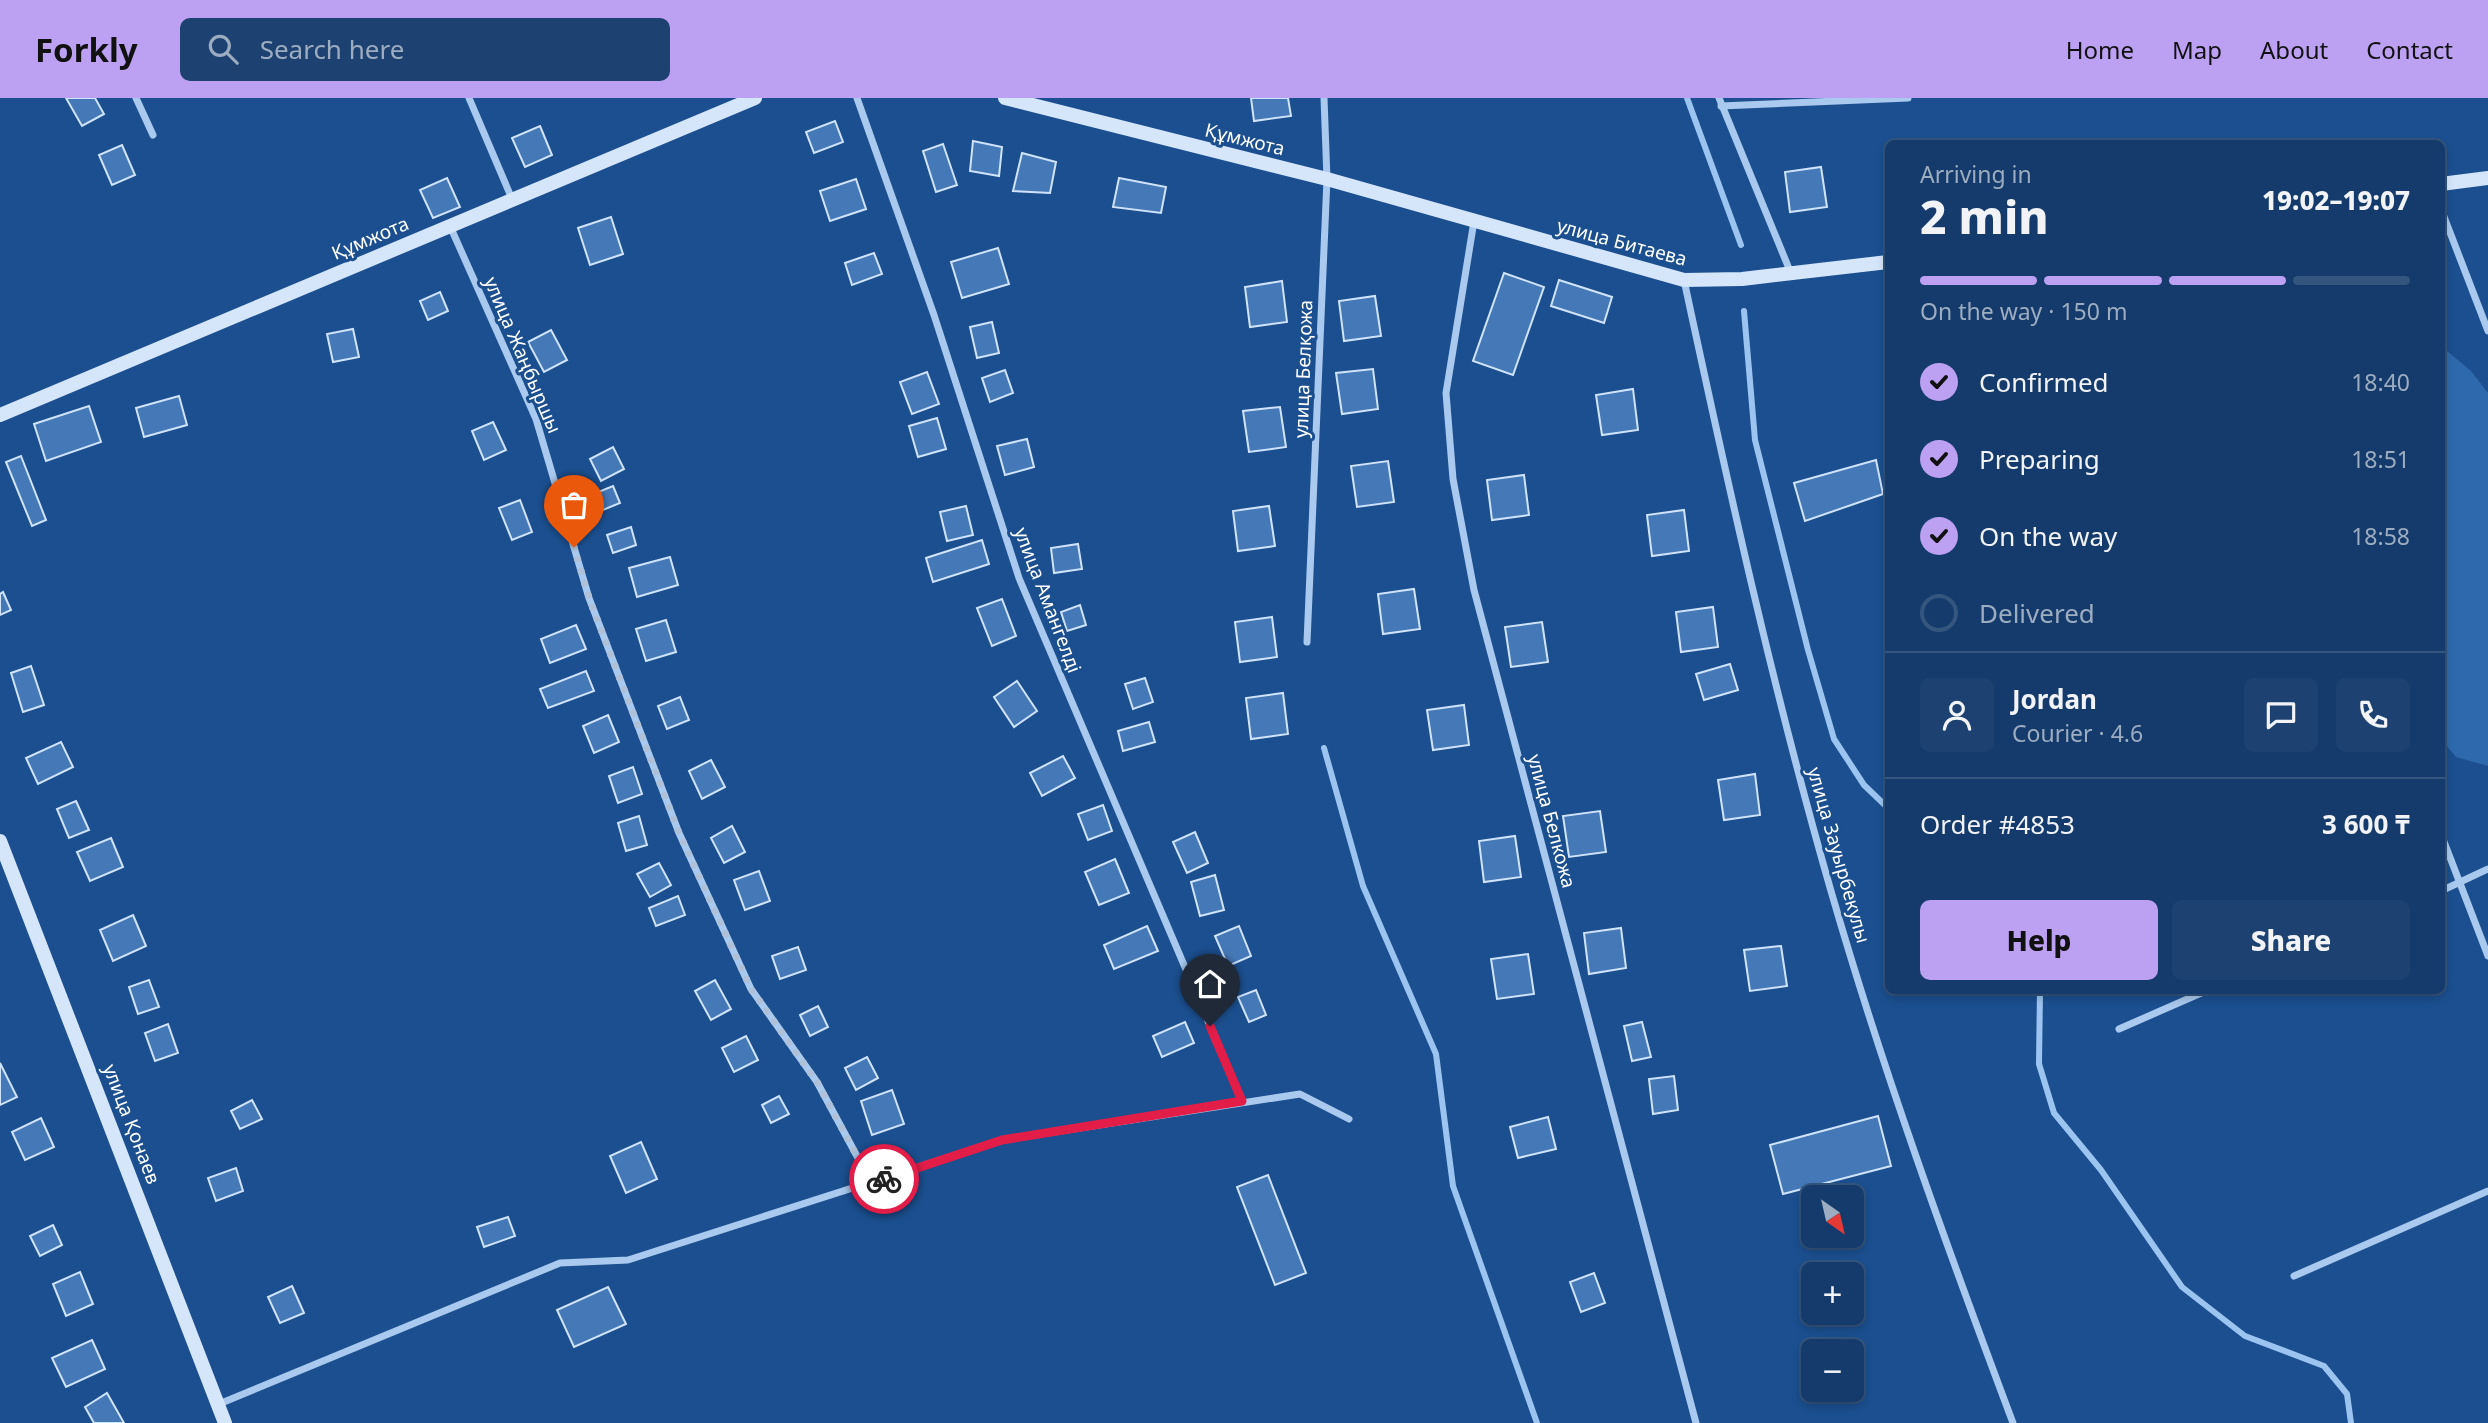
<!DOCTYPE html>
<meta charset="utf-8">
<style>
body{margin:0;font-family:"Noto Sans",sans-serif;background:#1d4271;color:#f1f3f6;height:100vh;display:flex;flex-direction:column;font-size:26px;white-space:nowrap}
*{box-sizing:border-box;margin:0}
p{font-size:23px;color:#9dadc1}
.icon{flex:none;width:38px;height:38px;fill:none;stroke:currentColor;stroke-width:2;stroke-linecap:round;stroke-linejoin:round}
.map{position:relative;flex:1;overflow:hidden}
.side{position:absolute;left:1885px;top:42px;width:560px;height:854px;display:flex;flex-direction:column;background:#143b6b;border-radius:10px;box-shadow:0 4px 10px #0003,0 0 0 2px #33557e}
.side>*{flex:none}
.needle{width:46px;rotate:146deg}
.fabs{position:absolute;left:1801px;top:1087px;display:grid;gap:14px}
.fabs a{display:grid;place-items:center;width:63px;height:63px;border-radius:10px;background:#143b6b;box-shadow:0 4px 10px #0003,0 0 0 2px #33557e;font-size:35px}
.pin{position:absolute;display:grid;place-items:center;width:60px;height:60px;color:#fff;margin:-72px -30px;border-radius:50% 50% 50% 0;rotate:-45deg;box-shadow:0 0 7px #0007}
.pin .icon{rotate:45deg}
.courier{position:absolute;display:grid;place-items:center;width:70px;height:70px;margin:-35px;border:5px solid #e11d48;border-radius:50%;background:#fff;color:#222;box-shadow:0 2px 9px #0007}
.overview em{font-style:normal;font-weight:800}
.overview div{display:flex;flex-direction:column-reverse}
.overview{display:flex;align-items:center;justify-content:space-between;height:119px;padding:0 35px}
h1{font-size:46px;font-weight:800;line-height:52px}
.bar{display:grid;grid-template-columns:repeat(4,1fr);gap:10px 7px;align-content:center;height:84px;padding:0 35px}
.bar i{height:9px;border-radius:5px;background:#33557e}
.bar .current{background:#bca0f2}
.bar p{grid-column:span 4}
.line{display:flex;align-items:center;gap:18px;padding:0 35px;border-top:2px solid #33557e}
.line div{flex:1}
.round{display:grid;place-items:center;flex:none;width:74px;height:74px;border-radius:10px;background:#1d4271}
ol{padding:0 35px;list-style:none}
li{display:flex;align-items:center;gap:21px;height:77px}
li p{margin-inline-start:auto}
li .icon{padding:7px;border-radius:50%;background:#bca0f2;color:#111;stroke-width:4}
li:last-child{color:#9dadc1}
li i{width:38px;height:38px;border:4px solid #33557e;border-radius:50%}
.action{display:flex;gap:14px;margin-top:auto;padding:14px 35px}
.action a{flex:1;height:80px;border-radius:10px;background:#bca0f2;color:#111;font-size:28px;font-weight:800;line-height:80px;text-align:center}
.action a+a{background:#1d4271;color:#f1f3f6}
header{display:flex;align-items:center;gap:42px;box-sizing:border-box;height:98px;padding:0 35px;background:#bca0f2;color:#111}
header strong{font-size:33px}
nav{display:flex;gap:38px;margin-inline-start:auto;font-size:24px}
.search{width:490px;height:63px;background:#1d4271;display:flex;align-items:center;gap:18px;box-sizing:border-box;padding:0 24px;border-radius:10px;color:#9dadc1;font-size:26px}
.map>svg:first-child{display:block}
.green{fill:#2e69ad}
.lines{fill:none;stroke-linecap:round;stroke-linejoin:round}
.stream{stroke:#9cc4f0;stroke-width:6}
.building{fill:#4478b7;stroke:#cfe3fa;stroke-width:2}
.street{stroke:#a9c9ee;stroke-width:7}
.secondary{stroke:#d6e6fa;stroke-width:14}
.done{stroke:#afc1d8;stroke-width:7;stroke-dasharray:0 12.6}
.route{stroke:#e11d48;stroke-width:9}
.labels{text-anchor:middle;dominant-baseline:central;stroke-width:6;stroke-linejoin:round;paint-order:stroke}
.street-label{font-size:19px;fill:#fff;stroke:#1b4f8f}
</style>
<header>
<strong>Forkly</strong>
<div class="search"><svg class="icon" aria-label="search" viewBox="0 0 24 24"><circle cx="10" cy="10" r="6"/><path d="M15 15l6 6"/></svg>Search here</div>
<nav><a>Home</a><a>Map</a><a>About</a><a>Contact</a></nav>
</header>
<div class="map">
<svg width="2488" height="1325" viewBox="0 0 2488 1325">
<rect width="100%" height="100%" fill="#1b4f8f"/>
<path class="green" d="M2441,248L2471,273L2488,295V668L2456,659L2441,641Z"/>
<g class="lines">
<g class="stream">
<path d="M1687,0L1741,147"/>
<path d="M1744,213L1755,342L1808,552L1834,641L1864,687L1888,710"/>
<path d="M1324,650L1363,788L1436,956L1453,1088L1537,1325"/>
<path d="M2040,892L2039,966L2054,1015L2101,1072L2182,1189L2245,1238L2324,1268L2347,1296L2351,1325"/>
</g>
</g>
<g class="building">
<path d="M66,0H95L104,16L82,28Z"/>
<path d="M1251,0H1288L1291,18L1254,23Z"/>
<path d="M835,23L843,44L814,55L806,34Z"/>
<path d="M540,28L552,57L525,69L512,40Z"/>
<path d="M973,43L1002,49L999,78L970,73Z"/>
<path d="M943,46L957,87L936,94L923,53Z"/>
<path d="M122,47L135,77L112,87L99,57Z"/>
<path d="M1022,55L1056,64L1050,95L1013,93Z"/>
<path d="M1821,69L1827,109L1790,114L1785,74Z"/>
<path d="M447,80L460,109L433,120L420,92Z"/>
<path d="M1119,80L1166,89L1161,115L1113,109Z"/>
<path d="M856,81L866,111L830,123L820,93Z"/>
<path d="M611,119L623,156L590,167L578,130Z"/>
<path d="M998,150L1009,186L962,200L951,164Z"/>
<path d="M874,155L882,176L852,187L845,165Z"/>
<path d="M1504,175L1544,189L1513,277L1473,263Z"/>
<path d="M1559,182L1612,199L1604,225L1551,208Z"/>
<path d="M1282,183L1287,224L1250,229L1245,189Z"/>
<path d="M440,194L448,213L428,222L420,203Z"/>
<path d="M1375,198L1381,238L1344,243L1339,203Z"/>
<path d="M992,224L999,255L977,260L970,229Z"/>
<path d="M353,231L359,259L333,264L327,236Z"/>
<path d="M551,232L567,262L544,274L528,244Z"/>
<path d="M1373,271L1378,311L1342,316L1336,275Z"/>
<path d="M1005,272L1013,295L990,304L982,280Z"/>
<path d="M927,274L939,306L912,316L900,284Z"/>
<path d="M1633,291L1638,332L1602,337L1596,297Z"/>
<path d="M179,298L187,327L144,339L136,310Z"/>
<path d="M89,308L101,344L46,363L34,326Z"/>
<path d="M1280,309L1286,349L1249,354L1243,313Z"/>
<path d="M937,320L946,351L918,359L909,328Z"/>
<path d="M493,324L506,352L484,362L472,333Z"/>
<path d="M1027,341L1034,369L1005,377L997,348Z"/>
<path d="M613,349L624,371L601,383L590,361Z"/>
<path d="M21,358L46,422L32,428L6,364Z"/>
<path d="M1876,362L1883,396L1805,423L1794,385Z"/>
<path d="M1388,363L1394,404L1357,409L1351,368Z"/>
<path d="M1524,377L1529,417L1492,422L1487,382Z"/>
<path d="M613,388L620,405L593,416L586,399Z"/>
<path d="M520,402L532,434L512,442L499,410Z"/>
<path d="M966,408L973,437L947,443L940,414Z"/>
<path d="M1269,408L1275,448L1238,453L1233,413Z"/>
<path d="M1684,412L1689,453L1652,458L1647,417Z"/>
<path d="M631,429L636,447L613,455L607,437Z"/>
<path d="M982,442L989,466L933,484L926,460Z"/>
<path d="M1078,446L1082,471L1054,475L1051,450Z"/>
<path d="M670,459L678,487L637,499L629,470Z"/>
<path d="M1414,491L1420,531L1383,536L1378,496Z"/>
<path d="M3,494L11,512L0,517V496Z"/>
<path d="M1002,501L1016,538L992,548L977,510Z"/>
<path d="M1080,507L1086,527L1067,533L1061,514Z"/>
<path d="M1713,509L1718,549L1681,554L1676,514Z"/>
<path d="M1272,519L1277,559L1240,564L1235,524Z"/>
<path d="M666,522L676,554L646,563L636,531Z"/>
<path d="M1542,524L1548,564L1511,569L1505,529Z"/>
<path d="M576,527L586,551L550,565L541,541Z"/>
<path d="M1730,566L1738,592L1704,602L1696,576Z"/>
<path d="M31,568L44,607L23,614L11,575Z"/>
<path d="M586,573L594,593L548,610L540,591Z"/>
<path d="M1145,580L1153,604L1133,611L1125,586Z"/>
<path d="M1017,583L1037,613L1014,629L994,599Z"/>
<path d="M1283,595L1288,636L1251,641L1246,600Z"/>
<path d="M680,599L689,622L667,631L658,608Z"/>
<path d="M1464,607L1469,647L1433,652L1427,612Z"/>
<path d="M608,617L619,644L594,655L583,628Z"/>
<path d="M1149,624L1155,644L1123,653L1118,633Z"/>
<path d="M61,644L73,669L38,686L26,660Z"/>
<path d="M1063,658L1075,680L1042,698L1030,675Z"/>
<path d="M711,662L725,689L702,701L689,673Z"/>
<path d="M633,669L642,696L618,705L609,678Z"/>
<path d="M1755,676L1760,717L1724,722L1718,682Z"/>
<path d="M76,703L89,732L69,740L57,711Z"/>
<path d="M1103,707L1112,733L1088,742L1078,716Z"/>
<path d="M1600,713L1606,754L1569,759L1563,718Z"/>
<path d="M639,718L647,747L626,753L618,725Z"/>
<path d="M732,728L745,754L724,765L711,740Z"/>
<path d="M1195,734L1208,765L1187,775L1173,744Z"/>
<path d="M1515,738L1521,779L1484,784L1479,743Z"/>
<path d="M111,740L123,769L90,783L77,754Z"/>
<path d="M1115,761L1129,795L1099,807L1085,774Z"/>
<path d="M659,765L671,787L650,799L637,776Z"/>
<path d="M759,773L770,803L745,812L734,782Z"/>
<path d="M1215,777L1224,812L1200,818L1191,784Z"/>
<path d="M678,798L685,817L656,828L649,810Z"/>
<path d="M133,817L146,848L113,863L100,832Z"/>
<path d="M1147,828L1158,853L1114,871L1104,847Z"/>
<path d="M1239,828L1251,858L1228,868L1215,838Z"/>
<path d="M1621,830L1626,870L1589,876L1584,835Z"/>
<path d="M1781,848L1787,888L1750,893L1744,852Z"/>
<path d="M798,849L806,872L780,881L772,858Z"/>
<path d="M1528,856L1534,896L1497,901L1491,861Z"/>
<path d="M149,882L159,909L138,916L129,889Z"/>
<path d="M715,882L731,911L711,922L695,893Z"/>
<path d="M1256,892L1266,917L1249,924L1238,899Z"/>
<path d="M818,908L828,929L810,938L800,917Z"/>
<path d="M1185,924L1194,945L1162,959L1153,938Z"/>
<path d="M1642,924L1651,959L1632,963L1624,928Z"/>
<path d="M168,926L178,955L155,963L145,935Z"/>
<path d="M746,938L758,962L734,974L722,950Z"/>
<path d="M867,959L878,980L856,992L845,970Z"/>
<path d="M0,965L17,999L0,1007Z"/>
<path d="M1674,978L1678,1012L1653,1016L1649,981Z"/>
<path d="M892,992L904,1026L872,1037L861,1003Z"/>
<path d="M779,998L789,1016L771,1025L762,1007Z"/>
<path d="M252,1002L262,1021L240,1031L231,1013Z"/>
<path d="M1878,1018L1891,1068L1783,1096L1770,1047Z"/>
<path d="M1548,1019L1556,1051L1518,1060L1510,1029Z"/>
<path d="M41,1020L54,1049L25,1062L12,1034Z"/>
<path d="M641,1044L657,1081L626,1095L610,1058Z"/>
<path d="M236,1070L243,1093L216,1103L208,1080Z"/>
<path d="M1268,1077L1306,1175L1275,1187L1237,1089Z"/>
<path d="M508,1119L515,1138L484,1149L477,1129Z"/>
<path d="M53,1127L62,1147L40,1158L30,1138Z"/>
<path d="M80,1174L93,1206L66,1218L53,1186Z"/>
<path d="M1594,1175L1605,1205L1581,1214L1570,1184Z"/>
<path d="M292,1188L304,1215L280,1225L268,1199Z"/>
<path d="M608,1189L626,1226L574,1249L557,1212Z"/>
<path d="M92,1242L105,1271L66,1289L52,1260Z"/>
<path d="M107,1295L124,1325H94L85,1309Z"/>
</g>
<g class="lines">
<g class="street">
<path d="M136,0L153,37"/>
<path d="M469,0L512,101"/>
<path d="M857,0L934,217L1019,480L1242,1003"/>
<path d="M1719,0L1790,173"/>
<path d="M1721,8L1908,0"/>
<path d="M2441,111L2488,233"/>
<path d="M1474,123L1446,295L1453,381L1474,492L1696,1325"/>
<path d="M450,128L536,321L589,500L679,735L751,891L817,984L872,1086"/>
<path d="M1684,182C1728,387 1773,592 1831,793C1883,973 1947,1149 2013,1325"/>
<path d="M1307,544L1327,81L1324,0"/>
<path d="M2441,736L2488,858"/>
<path d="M2441,793L2488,771"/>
<path d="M2119,931L2208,892"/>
<path d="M2294,1178L2488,1093"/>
<path d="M219,1306L560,1165L628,1162L1002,1042L1300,996L1349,1021"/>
</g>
<g class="secondary">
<path d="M1005,0L1327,81L1684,182L1742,181L1888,164"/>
<path d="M2441,86L2488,80"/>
<path d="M0,317L755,0"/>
<path d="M0,743L225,1325"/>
</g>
</g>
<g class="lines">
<path class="done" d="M574,449L589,500L679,735L751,891L817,984L872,1086L884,1081"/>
<path class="route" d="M884,1081L1002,1042L1242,1003L1210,928"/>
</g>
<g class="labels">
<g class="street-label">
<text transform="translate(1245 41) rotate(14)">Құмжота</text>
<text transform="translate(370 140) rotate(-23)">Құмжота</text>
<text transform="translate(1622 144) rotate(15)">улица Битаева</text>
<text transform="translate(523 257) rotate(67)">улица Жаңбыршы</text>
<text transform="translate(1303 271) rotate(-88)">улица Белқожа</text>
<text transform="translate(1048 502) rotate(69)">улица Амангелді</text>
<text transform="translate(1552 723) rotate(75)">улица Белкожа</text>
<text transform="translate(1839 757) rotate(74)">улица Зауырбекулы</text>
<text transform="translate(132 1026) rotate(69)">улица Қонаев</text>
</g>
</g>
</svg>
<div class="fabs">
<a><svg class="needle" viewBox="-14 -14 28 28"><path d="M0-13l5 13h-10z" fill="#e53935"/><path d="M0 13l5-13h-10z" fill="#9dadc1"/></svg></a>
<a>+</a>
<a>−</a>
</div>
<div class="pin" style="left:574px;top:449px;background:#ea580c"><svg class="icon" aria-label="bag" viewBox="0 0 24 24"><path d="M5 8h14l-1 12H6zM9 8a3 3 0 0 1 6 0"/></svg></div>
<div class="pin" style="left:1210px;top:928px;background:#1f2937"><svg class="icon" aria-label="home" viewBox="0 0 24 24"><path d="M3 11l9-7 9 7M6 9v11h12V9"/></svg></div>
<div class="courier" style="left:884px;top:1081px"><svg class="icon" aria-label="bike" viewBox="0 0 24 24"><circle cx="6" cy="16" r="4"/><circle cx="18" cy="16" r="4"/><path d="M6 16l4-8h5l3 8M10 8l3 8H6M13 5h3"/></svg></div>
<section class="side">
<div class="overview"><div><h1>2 min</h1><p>Arriving in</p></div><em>19:02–19:07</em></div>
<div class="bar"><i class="current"></i><i class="current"></i><i class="current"></i><i></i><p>On the way · 150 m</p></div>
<ol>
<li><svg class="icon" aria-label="check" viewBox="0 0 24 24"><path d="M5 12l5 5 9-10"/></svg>Confirmed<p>18:40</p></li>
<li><svg class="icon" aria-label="check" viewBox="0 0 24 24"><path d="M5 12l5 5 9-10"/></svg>Preparing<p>18:51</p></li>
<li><svg class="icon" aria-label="check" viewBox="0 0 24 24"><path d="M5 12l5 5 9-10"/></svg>On the way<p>18:58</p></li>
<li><i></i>Delivered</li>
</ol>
<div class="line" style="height:126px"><a class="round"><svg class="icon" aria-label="person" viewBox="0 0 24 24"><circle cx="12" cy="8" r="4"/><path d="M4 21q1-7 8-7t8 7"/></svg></a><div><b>Jordan</b><p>Courier · 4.6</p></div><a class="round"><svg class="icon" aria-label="chat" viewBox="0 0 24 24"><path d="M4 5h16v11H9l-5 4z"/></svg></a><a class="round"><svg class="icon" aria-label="phone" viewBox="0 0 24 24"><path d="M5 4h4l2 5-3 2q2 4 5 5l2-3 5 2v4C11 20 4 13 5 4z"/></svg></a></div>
<div class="line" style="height:91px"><div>Order #4853</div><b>3 600 ₸</b></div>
<div class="action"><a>Help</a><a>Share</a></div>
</section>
</div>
